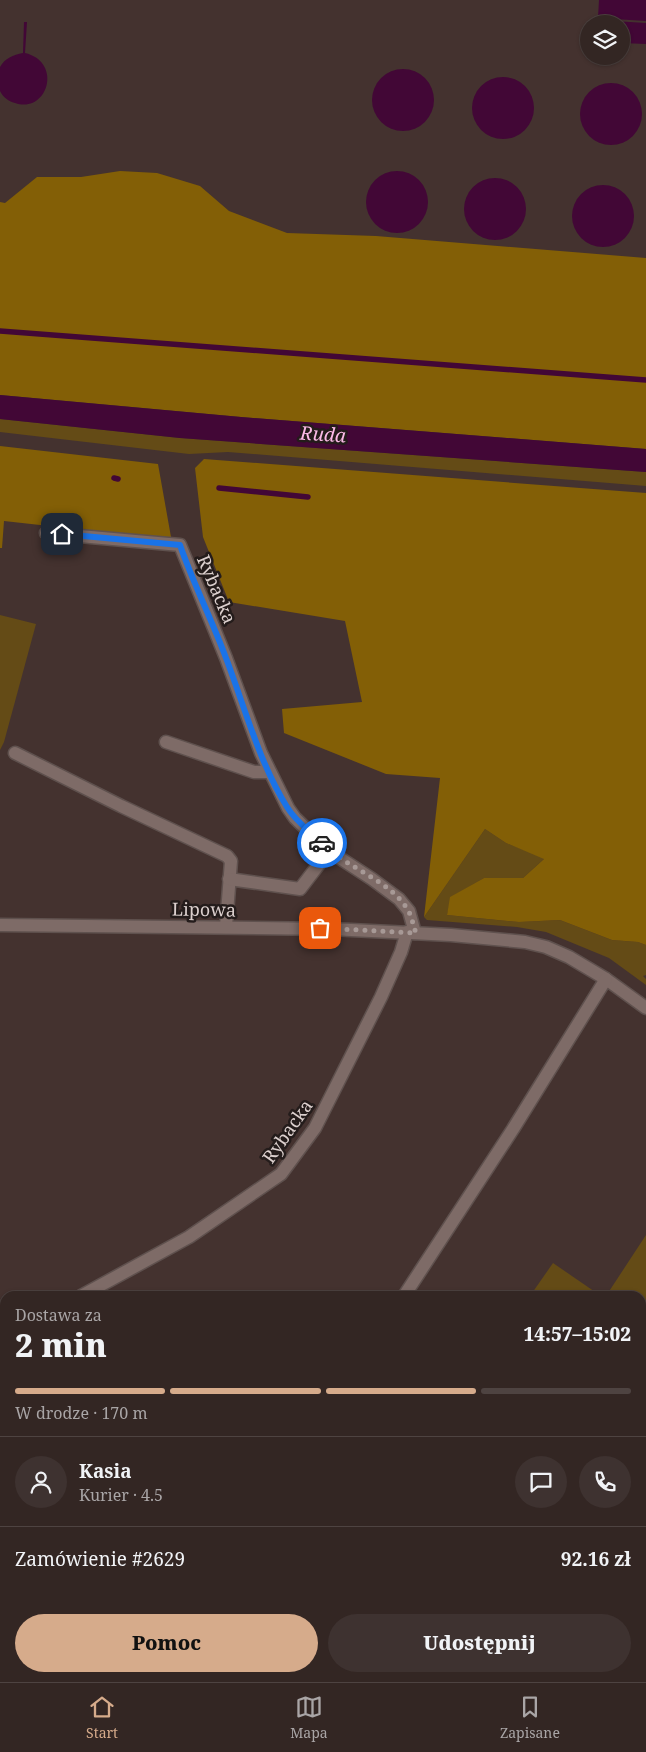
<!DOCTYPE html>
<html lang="pl">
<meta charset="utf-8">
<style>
body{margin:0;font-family:"Noto Serif",serif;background:#3e3230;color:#f1f3f6;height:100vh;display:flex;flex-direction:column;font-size:19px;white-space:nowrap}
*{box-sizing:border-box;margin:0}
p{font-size:16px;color:#a9a5a6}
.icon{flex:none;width:28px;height:28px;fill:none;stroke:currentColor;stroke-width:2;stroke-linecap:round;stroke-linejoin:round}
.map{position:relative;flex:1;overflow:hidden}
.details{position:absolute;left:0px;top:1291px;width:646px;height:391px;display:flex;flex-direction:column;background:#332623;border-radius:15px 15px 0 0;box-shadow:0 1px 4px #0004,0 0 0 1px #4e4341}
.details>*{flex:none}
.tools{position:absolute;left:580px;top:15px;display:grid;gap:10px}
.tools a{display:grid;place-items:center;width:50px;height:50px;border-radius:50%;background:#332623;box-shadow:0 1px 4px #0004,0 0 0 1px #4e4341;font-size:25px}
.pin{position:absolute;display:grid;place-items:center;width:42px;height:42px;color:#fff;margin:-21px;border-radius:10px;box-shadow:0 2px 8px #0006}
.courier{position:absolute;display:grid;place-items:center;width:50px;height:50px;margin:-25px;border:4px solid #1a73e8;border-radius:50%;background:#fff;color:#222;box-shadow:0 1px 6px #0007}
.head em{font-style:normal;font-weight:800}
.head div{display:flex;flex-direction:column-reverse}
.head{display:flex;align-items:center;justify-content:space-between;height:85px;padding:0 15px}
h1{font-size:32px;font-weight:800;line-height:38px}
.bar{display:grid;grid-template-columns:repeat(4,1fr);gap:8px 5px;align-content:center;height:60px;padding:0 15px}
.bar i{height:6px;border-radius:4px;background:#4e4341}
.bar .active{background:#d6ab8b}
.bar p{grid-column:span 4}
.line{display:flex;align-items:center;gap:12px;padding:0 15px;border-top:1px solid #4e4341}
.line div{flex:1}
.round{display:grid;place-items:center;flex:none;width:52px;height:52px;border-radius:26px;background:#3e3230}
.cta{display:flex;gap:10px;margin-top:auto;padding:10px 15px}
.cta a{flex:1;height:58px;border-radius:30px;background:#d6ab8b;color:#111;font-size:20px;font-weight:800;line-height:58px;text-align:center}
.cta a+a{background:#3e3230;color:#f1f3f6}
.tab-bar{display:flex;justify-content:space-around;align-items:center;height:70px;border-top:1px solid #4e4341;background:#332623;font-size:14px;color:#a9a5a6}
.tab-bar a{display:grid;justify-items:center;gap:2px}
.tab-bar .active{color:#d6ab8b}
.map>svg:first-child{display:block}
.green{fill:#644b16}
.forest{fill:#835f06}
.water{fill:#420736}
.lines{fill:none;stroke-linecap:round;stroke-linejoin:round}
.stream{stroke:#420736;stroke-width:5.5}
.minor-casing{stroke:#5f514e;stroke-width:15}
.minor{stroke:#7e6b67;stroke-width:12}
.done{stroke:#a79996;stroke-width:5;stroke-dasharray:0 9}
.route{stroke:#1a73e8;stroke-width:6}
.labels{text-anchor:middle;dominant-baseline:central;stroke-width:5;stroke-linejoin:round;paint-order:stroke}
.street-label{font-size:18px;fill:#dcd0ce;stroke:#241c1b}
.water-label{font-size:19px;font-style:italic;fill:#fbbae7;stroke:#241c1b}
</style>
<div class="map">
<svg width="646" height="1682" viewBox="0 0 646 1682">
<rect width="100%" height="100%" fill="#44322f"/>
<g class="green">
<path d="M0,419L180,438L646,472V486L228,452L189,454L0,432Z"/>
<path d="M0,615L36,624L4,742L0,750Z"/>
<path d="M485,829L506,843L545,858L523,878H484L451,897L447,915L519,922L560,920L612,940L638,942L646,945V975L643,976L646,979V985L609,958L546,932L517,927L427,920L424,917Z"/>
<path d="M646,1235V1383L641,1390V1296H606Z"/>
<path d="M553,1263L601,1296H530Z"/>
<path d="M5,1415V1678H271L268,1682H0V1428Z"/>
<path d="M646,1599V1682H591L594,1678H641V1602Z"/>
<path d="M371,1678H575L581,1681L580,1682H368Z"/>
</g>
<g class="forest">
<path d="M120,171L157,173L200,186L229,211L287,233L376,236L646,258V449L241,417L0,395V202L5,203L37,177H81Z"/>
<path d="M0,446L158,464L171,537L157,538L4,521L2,548H0Z"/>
<path d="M204,459L646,493V945L638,942L612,940L560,920L519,922L447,915L450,897L484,878H523L544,859L506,843L485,829L424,917L440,778L386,774L284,733L282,709L362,702L345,621L229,602L203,537L195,468Z"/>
<path d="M0,1328H5V1415L0,1428Z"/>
</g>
<g class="water">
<path d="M599,0H646V21L598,18Z"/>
<path d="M598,20L646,23V44L621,43V24H598Z"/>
<path d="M24,22H27L25,53C63,62 48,114 15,103C8,101 3,97 0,91V67C5,58 13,55 23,53Z"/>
<circle cx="403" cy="100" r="31"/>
<circle cx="503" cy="108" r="31"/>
<circle cx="611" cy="114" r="31"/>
<circle cx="397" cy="202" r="31"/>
<circle cx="495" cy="209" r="31"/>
<circle cx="603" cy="216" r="31"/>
<path d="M0,395L241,417L646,449V472L180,438L0,419Z"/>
</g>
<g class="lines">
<g class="stream">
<path d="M0,331L646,380"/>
<path d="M114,478L118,479"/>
<path d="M219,488L308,497"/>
</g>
<g class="minor-casing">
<g id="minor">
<path d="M46,533L180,545L226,658L261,753L288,808L295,818L329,851L372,879L399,899L409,911L415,933"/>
<path d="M166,742L254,772H270"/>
<path d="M15,753L121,806L227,856L231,861L226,926"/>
<path d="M229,879L300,889L329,851"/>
<path d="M0,925L331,929L451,935L525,942L546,947L569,957L606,979L646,1008"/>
<path d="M81,1296L189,1237L281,1174L315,1128L381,997L401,952L407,932"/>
<path d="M404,1296L513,1129L606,979"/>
<path d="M0,1321H5"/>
<path d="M641,1595L646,1592"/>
<path d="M361,1682L364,1678"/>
<path d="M588,1682L590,1678"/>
</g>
</g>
<use href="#minor" class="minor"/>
</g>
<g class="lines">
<path class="done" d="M320,928L416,933C413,925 412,917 408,910C390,880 346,868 322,843"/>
<path class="route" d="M62,534L180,545C193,583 212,620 226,658C245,708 259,762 287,807C296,822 310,831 322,843"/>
</g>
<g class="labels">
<g class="street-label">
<text transform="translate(217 589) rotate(67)">Rybacka</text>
<text transform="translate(204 909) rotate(1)">Lipowa</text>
<text transform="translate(287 1131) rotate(-55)">Rybacka</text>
</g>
<g class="water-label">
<text transform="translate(323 434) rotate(4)">Ruda</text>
</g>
</g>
</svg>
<div class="tools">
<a><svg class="icon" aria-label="layers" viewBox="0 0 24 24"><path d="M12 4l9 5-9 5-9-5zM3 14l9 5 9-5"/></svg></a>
</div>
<div class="pin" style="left:320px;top:928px;background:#ea580c"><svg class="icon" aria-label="bag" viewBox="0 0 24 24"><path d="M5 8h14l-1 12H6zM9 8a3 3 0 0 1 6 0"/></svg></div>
<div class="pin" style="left:62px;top:534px;background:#1f2937"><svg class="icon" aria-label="home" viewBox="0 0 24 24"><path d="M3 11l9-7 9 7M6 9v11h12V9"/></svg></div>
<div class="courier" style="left:322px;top:843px"><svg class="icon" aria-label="car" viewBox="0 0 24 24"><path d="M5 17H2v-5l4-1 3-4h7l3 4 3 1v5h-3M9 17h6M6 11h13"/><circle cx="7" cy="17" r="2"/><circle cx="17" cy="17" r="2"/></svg></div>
<section class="details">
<div class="head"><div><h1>2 min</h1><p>Dostawa za</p></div><em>14:57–15:02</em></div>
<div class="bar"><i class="active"></i><i class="active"></i><i class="active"></i><i></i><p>W drodze · 170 m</p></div>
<div class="line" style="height:90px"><a class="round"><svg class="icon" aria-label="person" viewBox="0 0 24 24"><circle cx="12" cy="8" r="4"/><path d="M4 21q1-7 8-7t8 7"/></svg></a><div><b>Kasia</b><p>Kurier · 4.5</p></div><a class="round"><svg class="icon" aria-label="chat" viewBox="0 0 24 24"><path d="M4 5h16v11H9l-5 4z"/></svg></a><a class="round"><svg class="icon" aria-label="phone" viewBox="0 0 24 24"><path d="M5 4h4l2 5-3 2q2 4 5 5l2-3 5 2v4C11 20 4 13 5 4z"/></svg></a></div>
<div class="line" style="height:65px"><div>Zamówienie #2629</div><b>92.16 zł</b></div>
<div class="cta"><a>Pomoc</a><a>Udostępnij</a></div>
</section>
</div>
<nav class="tab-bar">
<a class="active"><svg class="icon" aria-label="home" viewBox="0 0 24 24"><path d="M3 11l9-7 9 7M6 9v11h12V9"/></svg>Start</a>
<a><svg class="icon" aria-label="map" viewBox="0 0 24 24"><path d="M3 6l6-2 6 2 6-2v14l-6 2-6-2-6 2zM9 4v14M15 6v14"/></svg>Mapa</a>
<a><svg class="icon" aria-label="saved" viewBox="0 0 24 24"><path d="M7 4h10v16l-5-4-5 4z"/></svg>Zapisane</a>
</nav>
